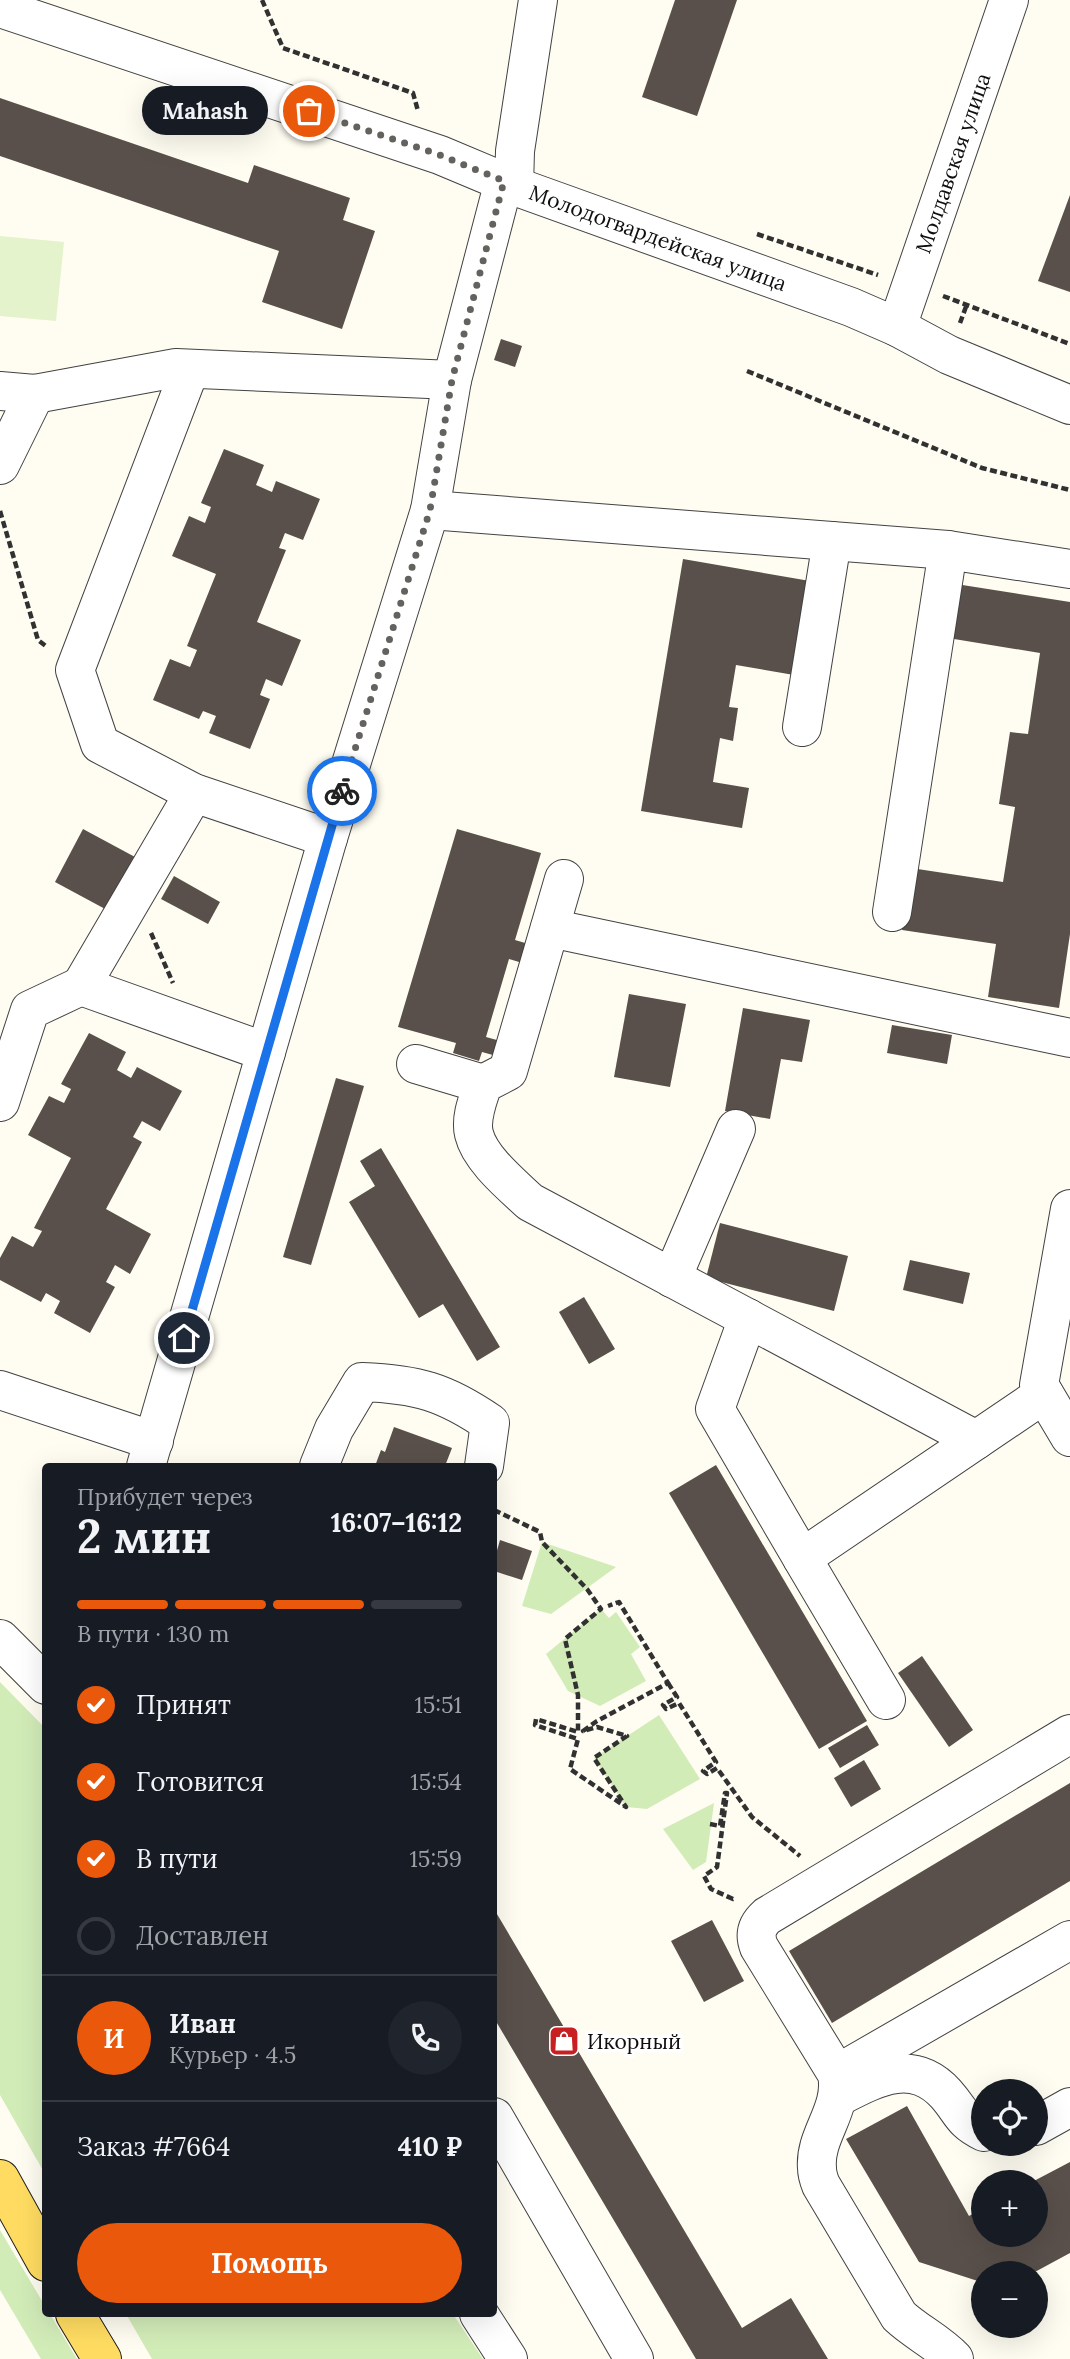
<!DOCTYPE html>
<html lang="ru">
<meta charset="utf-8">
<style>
body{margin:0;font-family:Lora,serif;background:#20242c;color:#f1f3f6;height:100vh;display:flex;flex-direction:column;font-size:26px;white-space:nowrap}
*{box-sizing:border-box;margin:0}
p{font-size:23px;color:#9ea1a6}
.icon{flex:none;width:38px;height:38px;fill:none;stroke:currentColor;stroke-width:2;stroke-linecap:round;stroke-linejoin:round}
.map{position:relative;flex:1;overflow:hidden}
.details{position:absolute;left:42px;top:1463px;width:455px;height:854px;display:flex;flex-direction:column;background:#171b24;border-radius:7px;box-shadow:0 7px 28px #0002}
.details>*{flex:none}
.fabs{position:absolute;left:971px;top:2079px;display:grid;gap:14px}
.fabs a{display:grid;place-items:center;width:77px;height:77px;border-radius:50%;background:#171b24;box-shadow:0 7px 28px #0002;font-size:35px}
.pin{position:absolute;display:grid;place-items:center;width:60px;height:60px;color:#fff;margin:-30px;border:4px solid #fff;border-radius:50%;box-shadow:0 2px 7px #0007}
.courier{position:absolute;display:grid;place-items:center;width:70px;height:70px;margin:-35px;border:5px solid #1a73e8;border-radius:50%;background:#fff;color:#222;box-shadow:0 2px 9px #0007}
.bubble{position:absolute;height:49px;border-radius:24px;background:#171b24;box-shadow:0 7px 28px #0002;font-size:23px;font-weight:700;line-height:49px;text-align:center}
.head em{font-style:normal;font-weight:700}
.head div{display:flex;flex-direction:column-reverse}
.head{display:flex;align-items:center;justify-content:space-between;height:119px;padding:0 35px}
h1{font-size:46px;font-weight:700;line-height:52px}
.bar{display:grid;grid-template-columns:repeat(4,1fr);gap:10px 7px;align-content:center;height:84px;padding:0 35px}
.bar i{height:9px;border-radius:5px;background:#363941}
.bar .selected{background:#ea580c}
.bar p{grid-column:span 4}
.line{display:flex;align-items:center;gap:18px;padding:0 35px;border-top:2px solid #363941}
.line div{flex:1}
.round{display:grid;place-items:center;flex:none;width:74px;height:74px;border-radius:37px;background:#20242c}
ol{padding:0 35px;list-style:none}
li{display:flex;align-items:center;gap:21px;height:77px}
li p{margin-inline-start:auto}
li .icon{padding:7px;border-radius:50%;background:#ea580c;color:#fff;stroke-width:4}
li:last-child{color:#9ea1a6}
li i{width:38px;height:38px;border:4px solid #363941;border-radius:50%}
.button{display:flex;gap:14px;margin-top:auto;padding:14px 35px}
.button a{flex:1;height:80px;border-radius:42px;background:#ea580c;color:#fff;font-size:28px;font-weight:700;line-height:80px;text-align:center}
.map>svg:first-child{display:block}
.green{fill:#d2ecb8}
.pitch{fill:#e4f3cb}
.building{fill:#59504b}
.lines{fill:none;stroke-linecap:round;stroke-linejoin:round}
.minor-casing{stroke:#424242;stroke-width:40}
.major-casing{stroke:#202020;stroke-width:40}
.path{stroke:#313131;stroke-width:4.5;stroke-dasharray:7 3.5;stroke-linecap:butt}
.minor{stroke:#fff;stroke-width:38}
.major{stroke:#ffdc61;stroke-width:38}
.done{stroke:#63625e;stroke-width:7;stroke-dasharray:0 12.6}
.route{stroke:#1a73e8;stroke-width:9}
.labels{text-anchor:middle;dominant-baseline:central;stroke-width:7;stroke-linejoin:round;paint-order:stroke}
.street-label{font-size:21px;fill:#0f0f0f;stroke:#fff}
.poi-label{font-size:21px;fill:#0f0f0f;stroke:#fff;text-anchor:start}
</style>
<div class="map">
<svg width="1070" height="2359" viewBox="0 0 1070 2359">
<rect width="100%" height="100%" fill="#fffdf1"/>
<g class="green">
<path d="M542,1542L616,1567L551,1614L522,1606Z"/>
<path d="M601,1609L609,1618L616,1612L640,1647L631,1654L646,1681L600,1706L568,1691L546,1654Z"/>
<path d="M0,1682L45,1728V2174L0,2095Z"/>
<path d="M659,1715L700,1779L647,1809L626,1807L594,1758Z"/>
<path d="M714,1803L706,1862L693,1870L663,1829Z"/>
<path d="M0,2230L45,2306L46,2314H50L77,2359H41L0,2290Z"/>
<path d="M126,2314H453L483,2359H152Z"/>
</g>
<path class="pitch" d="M0,236L64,242L56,321L0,316Z"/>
<g class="building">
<path d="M675,0H737L697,116L642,97Z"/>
<path d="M0,98L248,183L254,165L350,198L343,220L375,231L342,329L262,302L279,251L0,156Z"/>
<path d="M1070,195V292L1038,281Z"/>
<path d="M501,339L522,346L515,367L494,360Z"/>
<path d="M224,449L264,465L256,485L272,492L276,481L320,499L303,540L285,533L279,548L286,550L257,622L301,640L282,686L266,679L260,695L270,699L250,749L209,733L216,716L203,711L199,719L153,700L170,659L190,667L197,650L187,646L216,574L172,556L189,516L205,523L211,507L201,503Z"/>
<path d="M683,559L810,581L794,675L736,665L729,707L738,708L733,741L720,738L713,782L749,788L742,828L641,811Z"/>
<path d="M956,584L1070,602V934L1059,1008L988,997L996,944L902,930L911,868L1003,882L1015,807L999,804L1010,732L1028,734L1040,653L948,638Z"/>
<path d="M83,829L135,857L107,910L55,882Z"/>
<path d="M457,829L541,853L515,940L532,945L526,964L509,959L486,1037L504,1042L500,1057L482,1052L479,1061L453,1053L456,1043L398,1027Z"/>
<path d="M174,876L220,902L208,924L161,899Z"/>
<path d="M629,994L686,1004L670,1087L614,1077Z"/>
<path d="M743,1008L810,1020L802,1062L781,1059L770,1119L725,1111Z"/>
<path d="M892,1025L952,1035L947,1064L887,1053Z"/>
<path d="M89,1033L126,1052L117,1070L131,1078L137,1067L182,1091L160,1131L142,1121L133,1137L142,1142L106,1209L151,1234L130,1274L115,1265L106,1282L115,1287L90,1333L54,1313L60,1301L46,1293L41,1302L0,1280V1258L12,1236L33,1247L42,1231L34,1228L71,1158L28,1135L49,1096L64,1103L71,1089L61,1084Z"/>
<path d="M336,1078L364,1086L311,1265L283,1257Z"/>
<path d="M381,1148L500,1347L477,1361L443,1304L419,1318L349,1202L375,1186L360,1161Z"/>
<path d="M720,1223L848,1256L834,1311L706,1278Z"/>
<path d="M910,1260L970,1273L963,1304L903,1290Z"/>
<path d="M584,1297L615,1349L589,1364L559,1312Z"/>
<path d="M394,1427L452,1448L445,1466H375L381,1450L385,1452Z"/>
<path d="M716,1465L867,1721L819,1749L669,1493Z"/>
<path d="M500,1540L532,1551L522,1580L494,1571V1561Z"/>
<path d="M922,1656L973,1730L949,1747L898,1673Z"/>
<path d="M867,1725L879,1745L840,1768L828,1748Z"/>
<path d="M864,1760L881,1789L851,1807L834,1778Z"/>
<path d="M1070,1783V1881L832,2023L789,1951Z"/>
<path d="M494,1909L742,2328L791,2298L828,2359H696L494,2018Z"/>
<path d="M712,1920L744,1981L704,2002L671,1941Z"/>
<path d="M907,2106L969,2216L984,2208V2235H1036V2182H1032L1070,2162V2253L1033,2273H984V2283L919,2262L846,2139Z"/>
</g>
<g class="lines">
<g class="minor-casing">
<g id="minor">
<path d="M0,8L440,155L514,186L851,307L897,327L949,355L1070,405"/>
<path d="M514,186L515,151L538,0"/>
<path d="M897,327L1009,0"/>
<path d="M190,369L75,670L100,744L194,793L328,838"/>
<path d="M0,391L35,394L176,368L452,380"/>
<path d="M0,465L35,394"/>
<path d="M430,510L948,550"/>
<path d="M802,727L832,541"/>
<path d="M564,879L508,1071L483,1084C478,1099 470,1118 474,1134C480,1159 512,1185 530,1202L976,1440"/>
<path d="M892,912L948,550L1070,569"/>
<path d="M550,928L1070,1038"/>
<path d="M81,986L194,793"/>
<path d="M416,1064L483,1084"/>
<path d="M0,1102L30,1010L81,986L266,1052"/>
<path d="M1070,1209L1039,1385L1070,1437"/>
<path d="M672,1278L736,1129"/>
<path d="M748,1318L715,1409L802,1558"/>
<path d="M0,1390L154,1441"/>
<path d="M146,1466L328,838L430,510L452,380L504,181"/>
<path d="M319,1466L334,1429L362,1382C417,1384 445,1392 490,1423L484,1466"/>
<path d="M0,1639L46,1685"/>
<path d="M886,1700L802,1558L1044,1394"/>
<path d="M837,2074L1070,1940"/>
<path d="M842,2095C877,2077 913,2058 946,2094C962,2112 961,2121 984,2132"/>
<path d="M494,2117L634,2359"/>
<path d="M1036,2126L1070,2107"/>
<path d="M479,2314L508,2359"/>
<path d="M954,2359C938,2342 916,2332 899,2316L821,2185C819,2180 817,2174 817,2168C814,2135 844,2110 837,2074L759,1947C754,1934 757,1925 767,1916L1070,1734"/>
</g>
</g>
<g class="major-casing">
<g id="major">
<path d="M0,2179L46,2262"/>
<path d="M75,2314L102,2359"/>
</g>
</g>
<g class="path">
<path d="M262,0L283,48L413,93L418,111"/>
<path d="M757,234L878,275"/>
<path d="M943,296L1070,344"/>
<path d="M960,323L967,304"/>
<path d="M747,371L982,468L1070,490"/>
<path d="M0,511L38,640L47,647"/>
<path d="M151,933L173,983"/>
<path d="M494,1510L540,1532L542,1542L587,1589L601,1609L565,1639L578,1695V1732L536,1719L535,1725L578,1739L570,1769L626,1807L594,1758L627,1736L597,1727L583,1731L597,1721L668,1683L619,1602L608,1606"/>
<path d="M668,1683L677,1697L663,1705L666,1709L679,1703L716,1762L703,1771L707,1774L717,1768L752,1817L800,1856"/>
<path d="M710,1824L720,1826L725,1793H727L717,1867L704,1876L711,1889L733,1899L735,1898"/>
</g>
<use href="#minor" class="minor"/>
<use href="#major" class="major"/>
</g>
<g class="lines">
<path class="done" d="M309,111L440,155L504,181L452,380L430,510L342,791"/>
<path class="route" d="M184,1338L342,791"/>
</g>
<defs>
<g id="shop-square" transform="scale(1.575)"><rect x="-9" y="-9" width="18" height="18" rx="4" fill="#c81f23" stroke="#fff"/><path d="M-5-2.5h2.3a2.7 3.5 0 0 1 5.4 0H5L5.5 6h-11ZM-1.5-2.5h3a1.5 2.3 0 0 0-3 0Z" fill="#fff"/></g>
</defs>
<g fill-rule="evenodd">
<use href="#shop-square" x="564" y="2041"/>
</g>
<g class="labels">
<g class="street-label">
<text transform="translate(953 163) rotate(-71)">Молдавская улица</text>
<text transform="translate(658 238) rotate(20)">Молодогвардейская улица</text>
</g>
<g class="poi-label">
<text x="587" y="2041">Икорный</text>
</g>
</g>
</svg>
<div class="fabs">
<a><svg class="icon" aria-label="locate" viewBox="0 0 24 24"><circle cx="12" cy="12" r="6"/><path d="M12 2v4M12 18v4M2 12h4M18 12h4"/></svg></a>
<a>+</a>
<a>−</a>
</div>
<div class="pin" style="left:309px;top:111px;background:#ea580c"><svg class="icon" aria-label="bag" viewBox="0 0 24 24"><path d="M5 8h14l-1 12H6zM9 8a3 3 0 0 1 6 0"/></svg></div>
<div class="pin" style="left:184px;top:1338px;background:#1f2937"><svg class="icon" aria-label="home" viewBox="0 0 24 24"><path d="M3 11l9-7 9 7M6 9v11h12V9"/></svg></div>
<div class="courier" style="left:342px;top:791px"><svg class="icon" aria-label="bike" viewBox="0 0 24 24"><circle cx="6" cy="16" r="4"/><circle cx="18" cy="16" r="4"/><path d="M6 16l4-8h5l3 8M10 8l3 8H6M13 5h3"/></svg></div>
<div class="bubble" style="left:142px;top:86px;width:126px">Mahash</div>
<section class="details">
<div class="head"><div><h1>2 мин</h1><p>Прибудет через</p></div><em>16:07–16:12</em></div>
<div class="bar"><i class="selected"></i><i class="selected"></i><i class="selected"></i><i></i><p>В пути · 130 m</p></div>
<ol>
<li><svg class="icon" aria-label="check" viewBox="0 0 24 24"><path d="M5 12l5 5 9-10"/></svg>Принят<p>15:51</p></li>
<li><svg class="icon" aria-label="check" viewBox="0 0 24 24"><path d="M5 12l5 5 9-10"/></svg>Готовится<p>15:54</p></li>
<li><svg class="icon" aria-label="check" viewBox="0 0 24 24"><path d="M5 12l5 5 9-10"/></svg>В пути<p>15:59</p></li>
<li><i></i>Доставлен</li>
</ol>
<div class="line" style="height:126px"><b class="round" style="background:#ea580c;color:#fff">И</b><div><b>Иван</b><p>Курьер · 4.5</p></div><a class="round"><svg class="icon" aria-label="phone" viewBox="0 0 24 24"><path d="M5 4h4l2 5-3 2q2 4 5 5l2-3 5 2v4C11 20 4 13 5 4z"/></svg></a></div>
<div class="line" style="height:91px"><div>Заказ #7664</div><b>410 ₽</b></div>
<div class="button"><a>Помощь</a></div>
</section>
</div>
